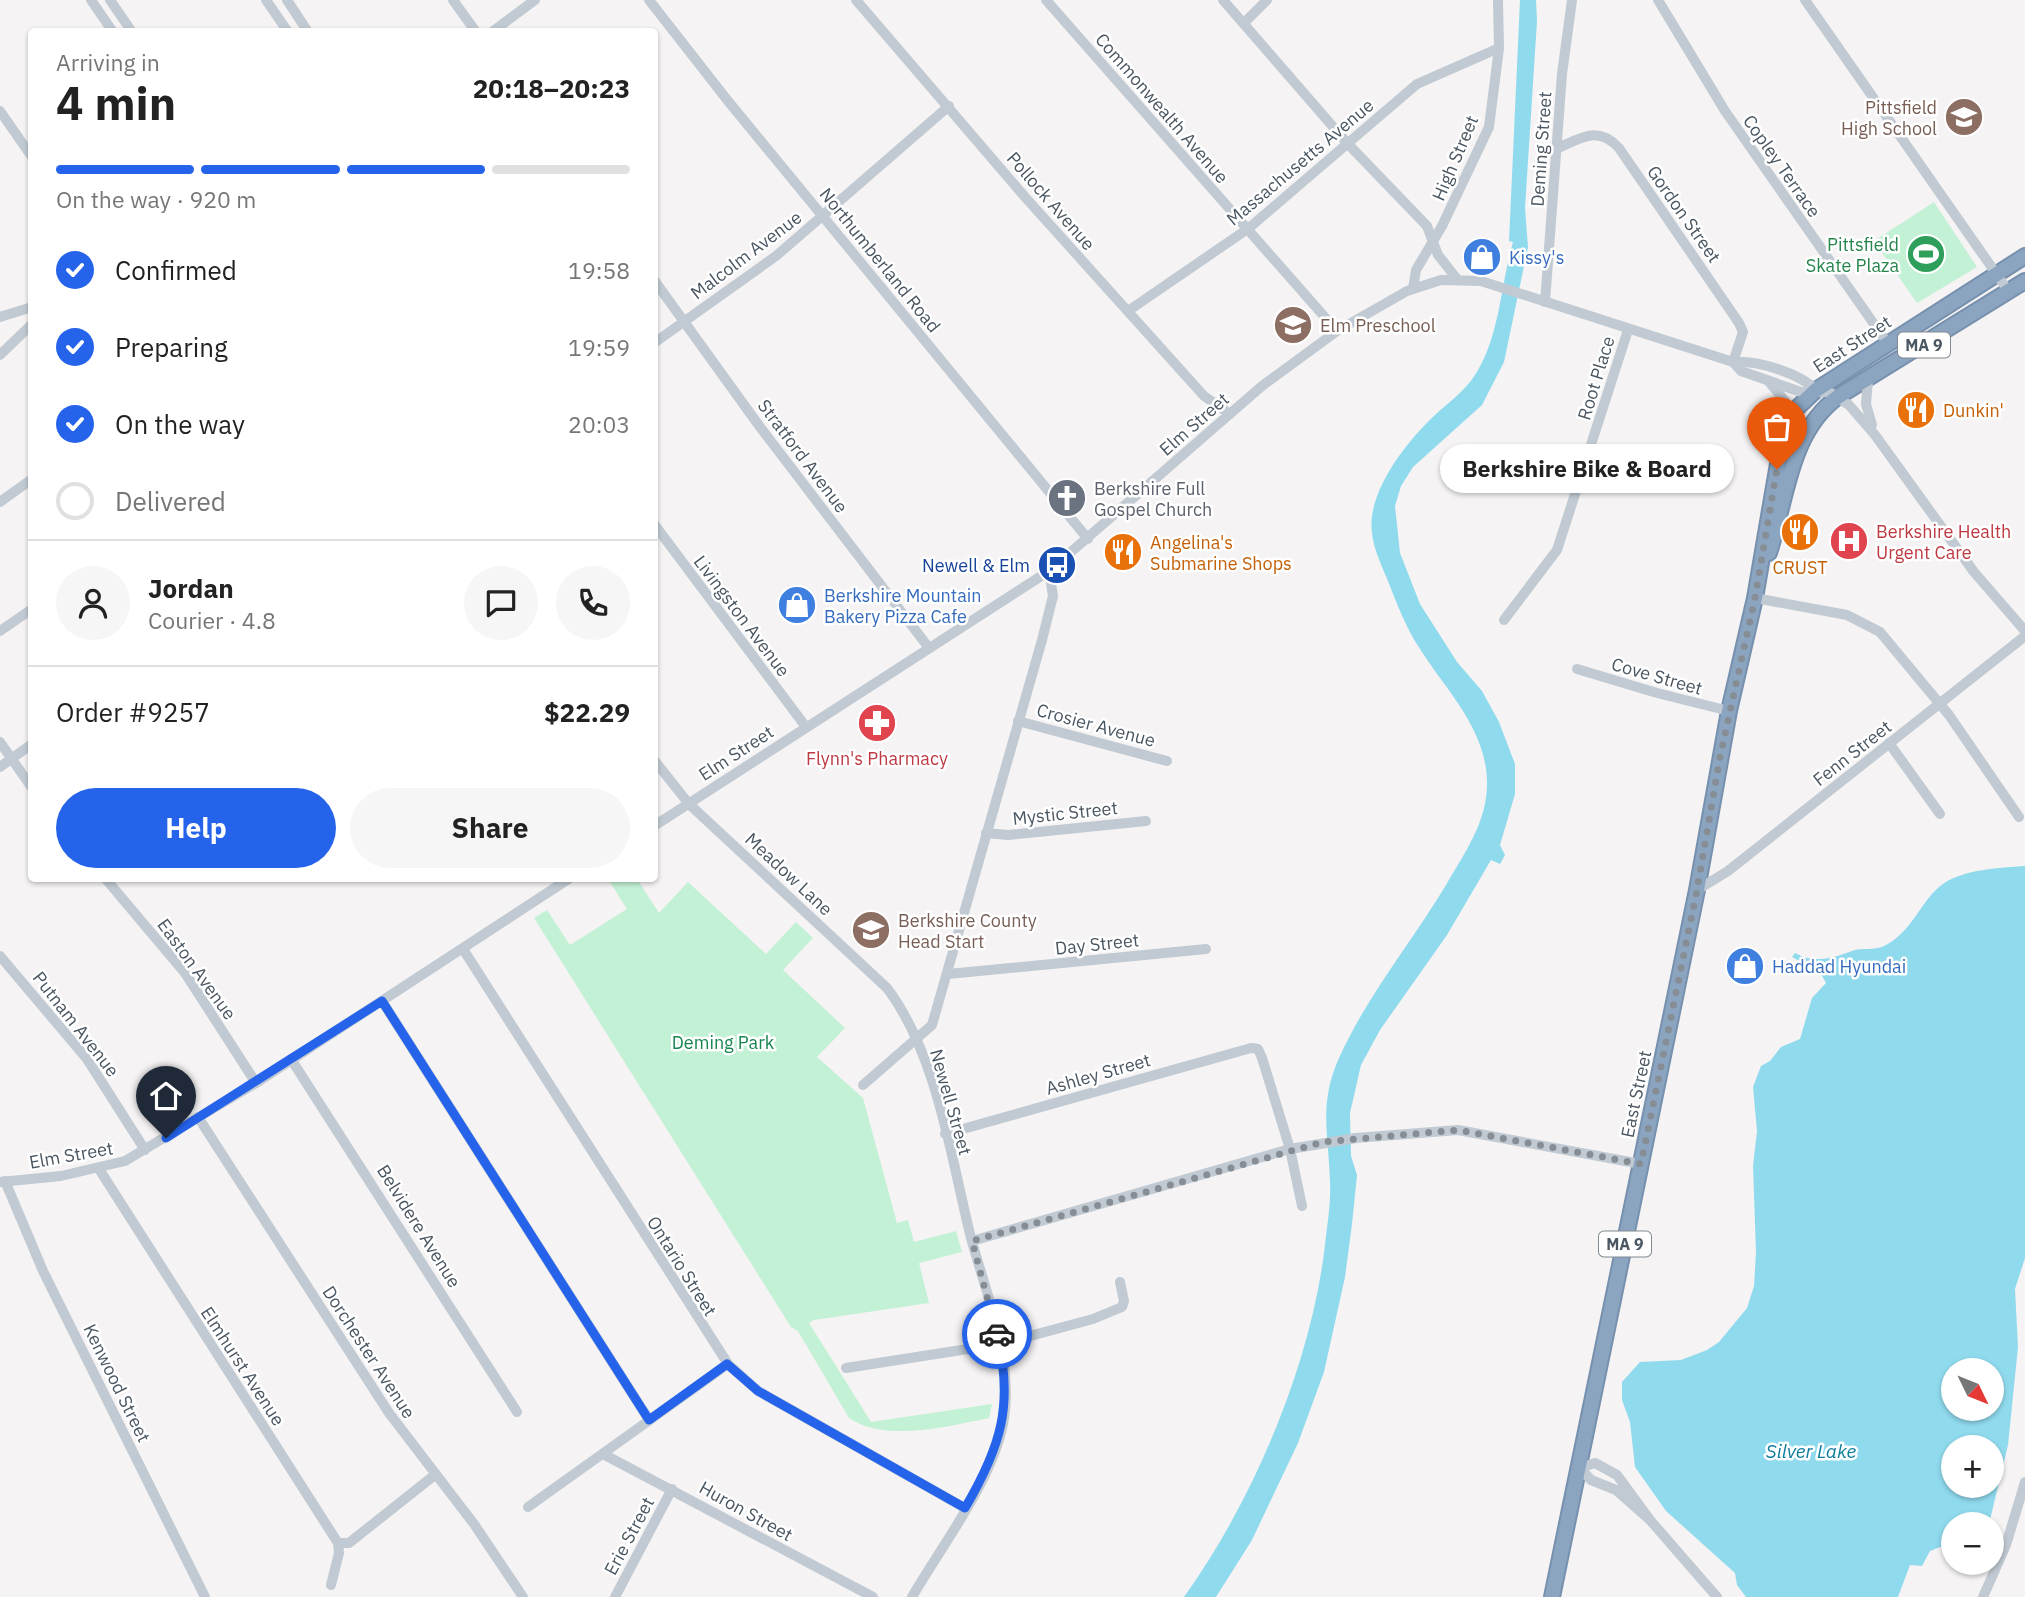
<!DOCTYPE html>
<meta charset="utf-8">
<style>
body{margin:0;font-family:"IBM Plex Sans",sans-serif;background:#f6f6f6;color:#222;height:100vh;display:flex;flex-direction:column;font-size:26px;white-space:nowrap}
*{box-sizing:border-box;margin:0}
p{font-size:23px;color:#767676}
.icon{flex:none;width:38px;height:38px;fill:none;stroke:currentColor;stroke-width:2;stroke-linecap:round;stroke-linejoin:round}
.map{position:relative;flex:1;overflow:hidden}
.sheet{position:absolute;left:28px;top:28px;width:630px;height:854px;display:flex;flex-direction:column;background:#fff;border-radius:7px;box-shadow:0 2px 5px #0004}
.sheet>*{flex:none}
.needle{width:46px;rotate:133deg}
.fabs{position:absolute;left:1941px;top:1358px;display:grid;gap:14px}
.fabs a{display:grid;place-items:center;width:63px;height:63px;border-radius:50%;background:#fff;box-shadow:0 2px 5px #0004;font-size:35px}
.pin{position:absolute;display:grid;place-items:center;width:60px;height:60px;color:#fff;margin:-72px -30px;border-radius:50% 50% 50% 0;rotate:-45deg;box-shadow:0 0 7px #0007}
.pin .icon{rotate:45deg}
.courier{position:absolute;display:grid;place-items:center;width:70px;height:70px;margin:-35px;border:5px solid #2563eb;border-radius:50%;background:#fff;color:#222;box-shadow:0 2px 9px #0007}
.bubble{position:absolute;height:49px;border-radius:24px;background:#fff;box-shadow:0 2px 5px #0004;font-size:23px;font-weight:700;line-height:49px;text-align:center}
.head em{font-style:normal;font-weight:700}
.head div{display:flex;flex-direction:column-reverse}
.head{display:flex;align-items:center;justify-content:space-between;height:119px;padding:0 28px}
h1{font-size:46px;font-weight:700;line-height:52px}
.bar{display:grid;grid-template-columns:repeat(4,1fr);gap:10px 7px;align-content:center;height:84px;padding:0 28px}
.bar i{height:9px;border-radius:5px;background:#e0e0e0}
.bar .selected{background:#2563eb}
.bar p{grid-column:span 4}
.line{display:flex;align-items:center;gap:18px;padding:0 28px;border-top:2px solid #e0e0e0}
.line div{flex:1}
.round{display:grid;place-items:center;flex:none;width:74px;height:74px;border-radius:37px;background:#f6f6f6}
ol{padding:0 28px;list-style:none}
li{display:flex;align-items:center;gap:21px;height:77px}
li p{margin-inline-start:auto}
li .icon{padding:7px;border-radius:50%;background:#2563eb;color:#fff;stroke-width:4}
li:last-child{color:#767676}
li i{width:38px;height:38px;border:4px solid #e0e0e0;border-radius:50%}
.primary-button{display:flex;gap:14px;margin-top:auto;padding:14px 28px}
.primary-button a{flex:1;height:80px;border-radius:42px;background:#2563eb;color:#fff;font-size:28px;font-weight:700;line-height:80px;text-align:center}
.primary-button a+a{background:#f6f6f6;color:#222}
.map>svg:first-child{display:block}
.green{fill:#c3f1d5}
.water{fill:#90daee;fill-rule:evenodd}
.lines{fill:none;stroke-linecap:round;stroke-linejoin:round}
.highway-casing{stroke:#7690ad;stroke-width:18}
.minor{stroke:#c1cad2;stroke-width:10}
.highway{stroke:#8ba5c1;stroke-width:14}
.done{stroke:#868d94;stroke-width:7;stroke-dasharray:0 12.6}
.route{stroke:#2563eb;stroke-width:9}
.labels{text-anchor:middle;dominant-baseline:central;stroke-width:5;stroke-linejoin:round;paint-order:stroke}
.shield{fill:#fff;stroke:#808990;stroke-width:2}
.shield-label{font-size:16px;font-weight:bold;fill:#4a5661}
.education-label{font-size:18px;fill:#785e54;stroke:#fff;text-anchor:start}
.street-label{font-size:18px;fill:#4a5661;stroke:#fff}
.leisure-label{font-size:18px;fill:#27864d;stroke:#fff;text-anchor:end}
.shop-label{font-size:18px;fill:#366cbe;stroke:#fff;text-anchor:start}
.food-label{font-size:18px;fill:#c56008;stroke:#fff;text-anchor:start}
.worship-label{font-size:18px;fill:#5b616d;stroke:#fff;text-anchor:start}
.health-label{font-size:18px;fill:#be3a42;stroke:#fff;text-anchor:start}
.transit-label{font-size:18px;fill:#164399;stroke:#fff;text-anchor:end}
.park-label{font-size:18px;fill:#17864f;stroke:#fff}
.water-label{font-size:19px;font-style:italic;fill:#0c7c9b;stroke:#fff}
</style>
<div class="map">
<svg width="2025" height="1597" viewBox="0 0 2025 1597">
<rect width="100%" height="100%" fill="#f5f3f3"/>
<g class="green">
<path d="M1934,202L1977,267L1917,303L1874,241Z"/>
<path d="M608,879H637L659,913L688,882L766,954L796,922L813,938L783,970L845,1028L817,1057L863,1098L897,1223L908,1220L914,1242L956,1231L962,1252L919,1263L929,1303L814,1320L809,1323L871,1422L992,1404L989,1418C949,1426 886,1443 849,1418L798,1331L791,1327L534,918L547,910L570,945L627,909Z"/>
</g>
<g class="water">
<path d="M1520,0H1536L1537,21L1525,208L1528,247L1504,362L1482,405L1413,467L1401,486L1395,506L1400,553L1420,604L1457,662L1482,691L1499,722L1515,764V794L1500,845L1505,855L1500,864L1491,860L1447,935L1380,1030L1361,1065L1350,1113L1351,1156L1357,1175L1352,1224L1345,1277L1324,1372L1298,1443L1252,1540L1216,1597H1184C1255,1498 1314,1358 1326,1236C1328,1219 1331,1201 1330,1183C1329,1135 1318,1105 1339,1058C1367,996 1411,943 1446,885C1465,852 1488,821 1487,781C1486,729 1446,690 1420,649C1406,628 1397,604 1388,581C1379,559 1369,540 1372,516C1377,480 1409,439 1435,415C1448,403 1462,393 1473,378C1500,339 1500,287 1513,242L1509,241Z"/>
<path d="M2025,866V1258L2015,1289L2018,1347L2008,1445L1989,1524H1953V1542L1930,1551L1922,1566L1910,1565L1898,1597H1746L1737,1585L1735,1573L1666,1511L1635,1467L1630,1422L1622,1400V1382L1640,1362L1681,1360L1707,1350L1719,1342L1747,1308L1754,1286L1756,1252L1753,1166L1757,1131L1753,1087L1761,1066L1770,1061L1781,1047L1800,1039L1812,998L1826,983L1820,972L1792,957L1795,953C1814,964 1833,958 1852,951C1862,947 1874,951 1884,946C1913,932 1921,899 1943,884C1964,869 2000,868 2025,866ZM1992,1370V1409H1953V1370ZM1953,1447H1992V1486H1953Z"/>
</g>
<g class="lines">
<g class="highway-casing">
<g id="highway">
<path d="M1769,553C1787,498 1789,432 1839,396L2025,281"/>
<path d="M1552,1597L1697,890L1729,711L1755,598L1781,446L1796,409L1816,390L2025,256"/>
</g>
</g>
<g class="minor">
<path d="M91,0L113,32"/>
<path d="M110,0L132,32"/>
<path d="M266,0L288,32"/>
<path d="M287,0L308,32"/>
<path d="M453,0L476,32"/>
<path d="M649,0L728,101L1088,539"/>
<path d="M856,0L1025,197L1204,396L1230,414"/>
<path d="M1046,0L1337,331"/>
<path d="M1223,0L1348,144L1427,226L1438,255L1457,279"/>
<path d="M1658,0L1725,111L1888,344"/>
<path d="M1805,0L2009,292"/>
<path d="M1244,23L1267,0"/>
<path d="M492,32L535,0"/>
<path d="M0,111L32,157"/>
<path d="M1556,149C1581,138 1598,125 1619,148L1739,323L1743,332L1733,362"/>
<path d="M654,280L760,427L929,648"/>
<path d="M1413,289L1416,270L1442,226L1489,127L1499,48L1498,0"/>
<path d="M1545,302L1562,74L1572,0"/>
<path d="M1128,311L1249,228L1417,84L1499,48"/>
<path d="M0,317L32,307"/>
<path d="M654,343L776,256L949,106"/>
<path d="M0,355L32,324"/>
<path d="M1733,362L1741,371L1801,392H1829L1849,405L1875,435L1974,572L2025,631"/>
<path d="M1868,380L1866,404L1872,425"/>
<path d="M1770,383L1785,401L1787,425"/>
<path d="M0,502L32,479"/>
<path d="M654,524L806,727"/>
<path d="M1755,598L1847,615L1880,632L1949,715L2019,817"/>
<path d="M1504,620L1557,550L1628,330"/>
<path d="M0,631L32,609"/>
<path d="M1577,669L1657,693L1729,711"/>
<path d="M1018,721L1167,761"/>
<path d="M0,742L32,788"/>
<path d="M1889,743L1940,814"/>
<path d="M654,760L689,804L887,988C937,1054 951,1158 971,1238C987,1297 1015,1362 1003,1424C991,1483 942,1545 912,1597"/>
<path d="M0,767L32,744"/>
<path d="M654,826L1049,571L1262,386L1337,331L1407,291L1441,280L1481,281L1733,362C1757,360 1799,373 1816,390"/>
<path d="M986,833L1008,835L1146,821"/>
<path d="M105,878L185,973L256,1083"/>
<path d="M1697,890L1728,871L2025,636"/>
<path d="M463,949L728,1364L758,1391L965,1508"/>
<path d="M0,956L87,1059L145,1150"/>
<path d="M948,974L1206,949"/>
<path d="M382,1001L649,1420"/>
<path d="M291,1059L517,1412"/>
<path d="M863,1085L932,1025L1042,640L1053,596L1049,571"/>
<path d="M198,1117L389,1413L474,1524L523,1597"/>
<path d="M945,1134L1251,1048L1258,1049L1262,1058L1290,1149L1302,1206"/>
<path d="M99,1169L338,1543L339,1553L331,1585"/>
<path d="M5,1181L43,1271L205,1597"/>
<path d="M0,1182L61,1176L125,1161L256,1083L570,878"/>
<path d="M972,1241L1290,1149L1356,1138L1458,1130L1641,1164"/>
<path d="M846,1368L1000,1344L1093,1319L1122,1307L1124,1301L1120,1282"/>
<path d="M603,1454L873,1597"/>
<path d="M528,1507L728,1364"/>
<path d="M1650,1520L1616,1490L1591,1480L1580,1468L1595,1463L1617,1475L1650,1520L1717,1597"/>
<path d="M338,1543H349L436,1474"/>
<path d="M615,1597L672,1489"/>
<path d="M1983,1597L2006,1545L2025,1482"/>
</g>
<use href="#highway" class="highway"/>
</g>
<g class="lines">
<path class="done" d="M997,1334L972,1241L1323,1142L1458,1130L1641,1164L1697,890L1720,757L1755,598L1777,469"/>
<path class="route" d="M166,1138L382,1001L649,1420L727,1364L758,1391L965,1508C1001,1447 1014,1404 997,1334"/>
</g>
<defs>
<g id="school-disc" transform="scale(2.0125)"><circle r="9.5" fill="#8d6e63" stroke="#fff"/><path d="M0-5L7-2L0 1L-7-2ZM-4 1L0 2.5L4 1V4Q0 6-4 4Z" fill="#fff"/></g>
<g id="stadium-disc" transform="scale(2.0125)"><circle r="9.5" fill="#2e9e5b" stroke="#fff"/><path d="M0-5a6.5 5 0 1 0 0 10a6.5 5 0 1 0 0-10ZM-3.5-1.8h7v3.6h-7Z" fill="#fff"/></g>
<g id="shop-disc" transform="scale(2.0125)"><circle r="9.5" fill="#3f7fe0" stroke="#fff"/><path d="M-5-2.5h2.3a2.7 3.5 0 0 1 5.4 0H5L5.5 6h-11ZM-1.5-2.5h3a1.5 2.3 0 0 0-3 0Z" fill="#fff"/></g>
<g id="restaurant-disc" transform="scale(2.0125)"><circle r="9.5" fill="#e8710a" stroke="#fff"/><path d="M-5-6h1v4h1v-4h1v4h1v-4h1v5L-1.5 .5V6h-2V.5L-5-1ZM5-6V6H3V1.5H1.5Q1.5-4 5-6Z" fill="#fff"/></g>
<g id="church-disc" transform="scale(2.0125)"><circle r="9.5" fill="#6b7280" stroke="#fff"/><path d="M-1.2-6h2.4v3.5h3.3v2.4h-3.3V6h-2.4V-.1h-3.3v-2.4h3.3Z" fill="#fff"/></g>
<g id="hospital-disc" transform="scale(2.0125)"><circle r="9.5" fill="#e0444e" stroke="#fff"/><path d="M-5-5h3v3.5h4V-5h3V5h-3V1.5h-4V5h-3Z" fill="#fff"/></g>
<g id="bus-disc" transform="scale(2.0125)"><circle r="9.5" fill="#1a4fb4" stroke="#fff"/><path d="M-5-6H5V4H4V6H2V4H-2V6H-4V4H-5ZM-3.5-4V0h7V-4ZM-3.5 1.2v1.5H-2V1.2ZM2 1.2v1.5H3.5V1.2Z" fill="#fff"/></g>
<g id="pharmacy-disc" transform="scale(2.0125)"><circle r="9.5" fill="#e0444e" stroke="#fff"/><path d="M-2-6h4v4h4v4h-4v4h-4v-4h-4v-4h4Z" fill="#fff"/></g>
</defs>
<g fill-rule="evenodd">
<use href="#school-disc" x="1964" y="117"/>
<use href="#stadium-disc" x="1926" y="254"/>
<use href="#shop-disc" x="1482" y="257"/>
<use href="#school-disc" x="1293" y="325"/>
<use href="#restaurant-disc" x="1916" y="410"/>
<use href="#church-disc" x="1067" y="498"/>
<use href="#restaurant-disc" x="1800" y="532"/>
<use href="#hospital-disc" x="1849" y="541"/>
<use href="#restaurant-disc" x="1123" y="552"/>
<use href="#bus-disc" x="1057" y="565"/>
<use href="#shop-disc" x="797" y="605"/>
<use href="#pharmacy-disc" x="877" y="723"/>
<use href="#school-disc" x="871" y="930"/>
<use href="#shop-disc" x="1745" y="966"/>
</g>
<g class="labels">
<g class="shield">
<rect x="1898" y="332.5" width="52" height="25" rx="5"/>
<rect x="1599" y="1231.5" width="52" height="25" rx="5"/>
</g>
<g class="shield-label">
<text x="1924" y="345">MA 9</text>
<text x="1625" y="1244">MA 9</text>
</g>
<g class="education-label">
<text x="1937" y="107" text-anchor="end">Pittsfield<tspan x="1937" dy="21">High School</tspan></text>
<text x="1320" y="325">Elm Preschool</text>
<text x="898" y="920">Berkshire County<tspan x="898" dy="21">Head Start</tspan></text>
</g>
<g class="street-label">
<text transform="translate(1162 108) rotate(49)">Commonwealth Avenue</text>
<text transform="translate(1541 149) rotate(-86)">Deming Street</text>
<text transform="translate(1455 158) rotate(-67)">High Street</text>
<text transform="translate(1300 162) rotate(-40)">Massachusetts Avenue</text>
<text transform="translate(1782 166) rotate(55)">Copley Terrace</text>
<text transform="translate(1051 201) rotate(49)">Pollock Avenue</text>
<text transform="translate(1684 214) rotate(55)">Gordon Street</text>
<text transform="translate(746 255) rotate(-37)">Malcolm Avenue</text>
<text transform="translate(880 260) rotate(51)">Northumberland Road</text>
<text transform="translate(1852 344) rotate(-33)">East Street</text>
<text transform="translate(1596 378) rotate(-73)">Root Place</text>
<text transform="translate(1194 424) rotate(-41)">Elm Street</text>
<text transform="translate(803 456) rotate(53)">Stratford Avenue</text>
<text transform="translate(742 616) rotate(53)">Livingston Avenue</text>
<text transform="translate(1657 676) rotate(16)">Cove Street</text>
<text transform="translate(1096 725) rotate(15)">Crosier Avenue</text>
<text transform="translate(736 753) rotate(-33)">Elm Street</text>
<text transform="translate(1852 753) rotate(-38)">Fenn Street</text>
<text transform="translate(1065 813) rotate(-6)">Mystic Street</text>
<text transform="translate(789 874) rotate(43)">Meadow Lane</text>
<text transform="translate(1097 944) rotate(-6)">Day Street</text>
<text transform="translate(197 969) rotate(54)">Easton Avenue</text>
<text transform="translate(76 1024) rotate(52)">Putnam Avenue</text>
<text transform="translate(1098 1074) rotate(-16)">Ashley Street</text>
<text transform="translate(1636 1094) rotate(-78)">East Street</text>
<text transform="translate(951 1102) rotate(74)">Newell Street</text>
<text transform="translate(71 1155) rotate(-10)">Elm Street</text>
<text transform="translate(419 1226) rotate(58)">Belvidere Avenue</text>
<text transform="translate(682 1266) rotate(58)">Ontario Street</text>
<text transform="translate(369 1352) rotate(57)">Dorchester Avenue</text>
<text transform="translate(243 1366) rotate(57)">Elmhurst Avenue</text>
<text transform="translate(117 1383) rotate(64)">Kenwood Street</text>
<text transform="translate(746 1511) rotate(29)">Huron Street</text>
<text transform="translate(629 1536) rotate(-62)">Erie Street</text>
</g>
<g class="leisure-label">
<text x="1899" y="244">Pittsfield<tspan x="1899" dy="21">Skate Plaza</tspan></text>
</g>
<g class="shop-label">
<text x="1509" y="257">Kissy's</text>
<text x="824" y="595">Berkshire Mountain<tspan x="824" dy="21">Bakery Pizza Cafe</tspan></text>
<text x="1772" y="966">Haddad Hyundai</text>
</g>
<g class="food-label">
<text x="1943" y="410">Dunkin'</text>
<text x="1150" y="542">Angelina's<tspan x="1150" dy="21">Submarine Shops</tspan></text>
<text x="1800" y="567" text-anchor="middle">CRUST</text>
</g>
<g class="worship-label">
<text x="1094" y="488">Berkshire Full<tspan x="1094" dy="21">Gospel Church</tspan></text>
</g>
<g class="health-label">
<text x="1876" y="531">Berkshire Health<tspan x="1876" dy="21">Urgent Care</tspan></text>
<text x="877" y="758" text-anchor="middle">Flynn's Pharmacy</text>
</g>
<g class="transit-label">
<text x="1030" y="565">Newell &amp; Elm</text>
</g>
<g class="park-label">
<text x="723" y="1042">Deming Park</text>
</g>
<g class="water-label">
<text x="1811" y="1451">Silver Lake</text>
</g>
</g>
</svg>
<div class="fabs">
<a><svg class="needle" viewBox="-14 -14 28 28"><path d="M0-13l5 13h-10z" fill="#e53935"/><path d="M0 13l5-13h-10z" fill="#767676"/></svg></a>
<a>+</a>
<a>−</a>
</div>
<div class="pin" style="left:1777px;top:469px;background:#ea580c"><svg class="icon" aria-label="bag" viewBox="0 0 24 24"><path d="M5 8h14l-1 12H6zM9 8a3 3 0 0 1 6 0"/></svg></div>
<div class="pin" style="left:166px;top:1138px;background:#1f2937"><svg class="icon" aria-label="home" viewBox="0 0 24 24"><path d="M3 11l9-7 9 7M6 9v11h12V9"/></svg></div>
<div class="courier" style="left:997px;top:1334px"><svg class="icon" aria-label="car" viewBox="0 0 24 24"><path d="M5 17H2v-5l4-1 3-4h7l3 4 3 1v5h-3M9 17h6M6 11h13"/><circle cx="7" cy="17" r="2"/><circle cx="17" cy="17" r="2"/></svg></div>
<div class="bubble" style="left:1440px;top:444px;width:294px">Berkshire Bike &amp; Board</div>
<section class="sheet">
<div class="head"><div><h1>4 min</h1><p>Arriving in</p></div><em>20:18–20:23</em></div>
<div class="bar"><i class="selected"></i><i class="selected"></i><i class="selected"></i><i></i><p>On the way · 920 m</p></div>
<ol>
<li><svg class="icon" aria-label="check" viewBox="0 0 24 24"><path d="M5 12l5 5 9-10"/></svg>Confirmed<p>19:58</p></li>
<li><svg class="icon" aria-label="check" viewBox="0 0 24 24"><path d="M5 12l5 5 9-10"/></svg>Preparing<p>19:59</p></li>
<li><svg class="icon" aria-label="check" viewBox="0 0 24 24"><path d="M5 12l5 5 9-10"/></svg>On the way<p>20:03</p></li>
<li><i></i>Delivered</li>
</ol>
<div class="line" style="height:126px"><a class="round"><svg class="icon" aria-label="person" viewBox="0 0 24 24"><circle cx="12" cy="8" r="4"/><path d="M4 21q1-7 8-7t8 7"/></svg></a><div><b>Jordan</b><p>Courier · 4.8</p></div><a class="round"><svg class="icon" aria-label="chat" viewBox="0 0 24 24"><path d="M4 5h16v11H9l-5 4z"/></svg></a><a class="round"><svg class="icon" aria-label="phone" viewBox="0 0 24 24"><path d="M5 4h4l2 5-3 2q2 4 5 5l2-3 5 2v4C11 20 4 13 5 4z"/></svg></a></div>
<div class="line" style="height:91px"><div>Order #9257</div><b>$22.29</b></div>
<div class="primary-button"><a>Help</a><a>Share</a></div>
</section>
</div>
